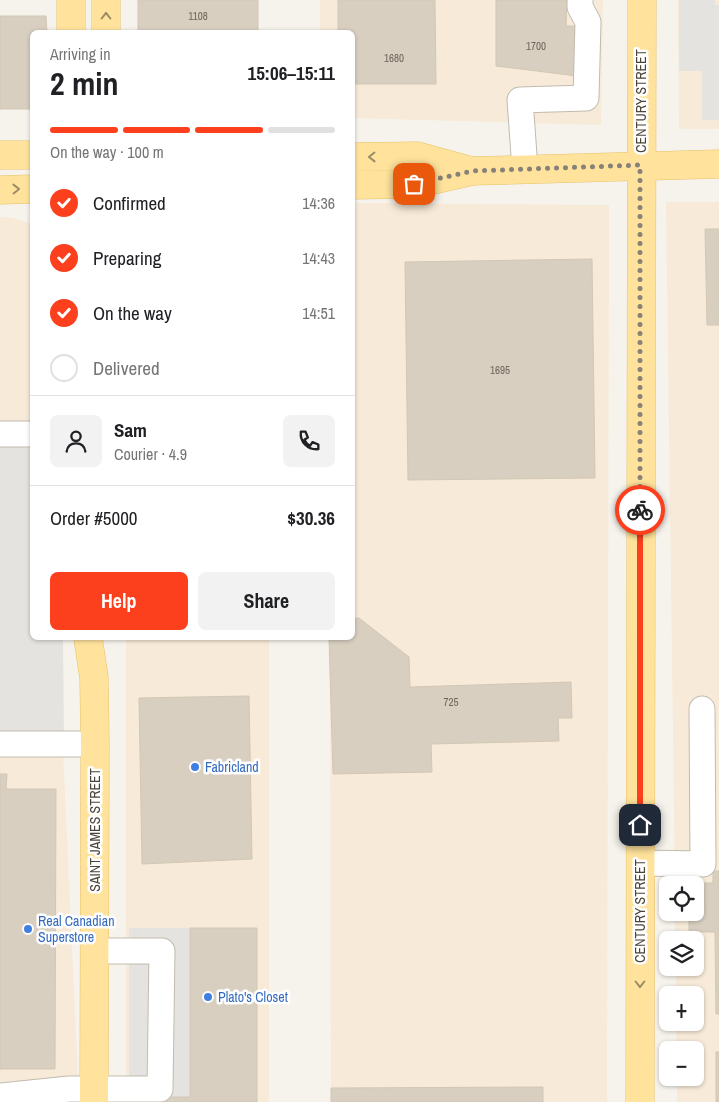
<!DOCTYPE html>
<meta charset="utf-8">
<style>
body{margin:0;font-family:"Archivo Narrow",sans-serif;background:#f2f2f2;color:#202124;height:100vh;display:flex;flex-direction:column;font-size:19px;white-space:nowrap}
*{box-sizing:border-box;margin:0}
p{font-size:16px;color:#757577}
.icon{flex:none;width:28px;height:28px;fill:none;stroke:currentColor;stroke-width:2;stroke-linecap:round;stroke-linejoin:round}
.map{position:relative;flex:1;overflow:hidden}
.sheet{position:absolute;left:30px;top:30px;width:325px;height:610px;display:flex;flex-direction:column;background:#fff;border-radius:8px;box-shadow:0 1px 4px #0004}
.sheet>*{flex:none}
.tools{position:absolute;left:659px;top:876px;display:grid;gap:10px}
.tools a{display:grid;place-items:center;width:45px;height:45px;border-radius:8px;background:#fff;box-shadow:0 1px 4px #0004;font-size:25px}
.pin{position:absolute;display:grid;place-items:center;width:42px;height:42px;color:#fff;margin:-21px;border-radius:10px;box-shadow:0 2px 8px #0006}
.courier{position:absolute;display:grid;place-items:center;width:50px;height:50px;margin:-25px;border:4px solid #fc3f1d;border-radius:50%;background:#fff;color:#222;box-shadow:0 1px 6px #0007}
.summary em{font-style:normal;font-weight:700}
.summary div{display:flex;flex-direction:column-reverse}
.summary{display:flex;align-items:center;justify-content:space-between;height:85px;padding:0 20px}
h1{font-size:32px;font-weight:700;line-height:38px}
.bar{display:grid;grid-template-columns:repeat(4,1fr);gap:8px 5px;align-content:center;height:60px;padding:0 20px}
.bar i{height:6px;border-radius:4px;background:#e0e0e0}
.bar .selected{background:#fc3f1d}
.bar p{grid-column:span 4}
.line{display:flex;align-items:center;gap:12px;padding:0 20px;border-top:1px solid #e0e0e0}
.line div{flex:1}
.round{display:grid;place-items:center;flex:none;width:52px;height:52px;border-radius:8px;background:#f2f2f2}
ol{padding:0 20px;list-style:none}
li{display:flex;align-items:center;gap:15px;height:55px}
li p{margin-inline-start:auto}
li .icon{padding:5px;border-radius:50%;background:#fc3f1d;color:#fff;stroke-width:4}
li:last-child{color:#757577}
li i{width:28px;height:28px;border:2px solid #e0e0e0;border-radius:50%}
.button{display:flex;gap:10px;margin-top:auto;padding:10px 20px}
.button a{flex:1;height:58px;border-radius:8px;background:#fc3f1d;color:#fff;font-size:20px;font-weight:700;line-height:58px;text-align:center}
.button a+a{background:#f2f2f2;color:#202124}
.map>svg:first-child{display:block}
.commercial{fill:#f7ead8}
.parking{fill:#e5e3e0}
.building{fill:#d8cfc1;stroke:#d3c7b4}
.lines{fill:none;stroke-linecap:round;stroke-linejoin:round}
.minor-casing{stroke:#c2bbae;stroke-width:27}
.major-casing{stroke:#e6c16a;stroke-width:29}
.minor{stroke:#fff;stroke-width:25}
.major{stroke:#ffe39c;stroke-width:28}
.oneway{stroke:#9c8c66}
.done{stroke:#878178;stroke-width:5;stroke-dasharray:0 9}
.route{stroke:#fc3f1d;stroke-width:6}
.shop-dot{fill:#3f7fe0;stroke:#fff;stroke-width:2}
.labels{text-anchor:middle;dominant-baseline:central;stroke-width:5;stroke-linejoin:round;paint-order:stroke}
.number-label{font-size:11px;fill:#6e675b}
.street-label{font-size:14px;fill:#4b4439;stroke:#fff}
.shop-label{font-size:14px;fill:#366cbe;stroke:#fff;text-anchor:start}
</style>
<div class="map">
<svg width="719" height="1102" viewBox="0 0 719 1102">
<rect width="100%" height="100%" fill="#f6f3ec"/>
<g class="commercial">
<path d="M320,0H603L601,125L353,118L352,32H320Z"/>
<path d="M678,0H719V129H679Z"/>
<path d="M666,202H719V1102H677V1078H695V1050H677L676,1023L695,1022V995H676V968H695V940H675V913L695,912V885H675Z"/>
<path d="M353,203L609,205L607,1102H331L330,638H352Z"/>
<path d="M0,217L13,218L32,224V638H58L79,1102H0Z"/>
<rect x="126" y="638" width="143" height="464"/>
</g>
<g class="parking">
<path d="M679,0H715V5H719V120H702V71H679Z"/>
<path d="M0,421H32V638H63L64,743L0,744Z"/>
<rect x="129" y="928" width="61" height="169"/>
</g>
<g class="building">
<rect x="138" y="0" width="120" height="32"/>
<path d="M338,0H435L436,84H352V32H338Z"/>
<path d="M496,0H567L566,26H575L577,76L496,66Z"/>
<path d="M0,16H46L47,32H32V109H0Z"/>
<path d="M705,229H719V325H707Z"/>
<path d="M592,259L595,478L408,480L405,262Z"/>
<path d="M359,618L409,657L410,687L571,682L572,718H558L559,741L431,744L432,772L333,774L329,638H352V619Z"/>
<path d="M249,696L252,859L142,864L139,698Z"/>
<path d="M0,774H7L6,789H56L55,1069H0Z"/>
<path d="M713,871H719V1014H716L715,932H689V912H695V885H689V883H713Z"/>
<path d="M190,928H257V1102H129V1097H190Z"/>
<rect x="716" y="1052" width="3" height="50"/>
<path d="M543,1087V1102H331V1088Z"/>
</g>
<g class="lines">
<g class="minor-casing">
<g id="minor">
<path d="M525,169L520,100L586,98L588,22L580,7V0"/>
<path d="M0,434H32"/>
<path d="M0,744H95"/>
<path d="M640,863L703,864L702,709"/>
<path d="M0,1096L69,1089H160L162,951H95"/>
</g>
</g>
<g class="major-casing">
<g id="major">
<path d="M106,0V32"/>
<path d="M71,32V0"/>
<path d="M0,155H32"/>
<path d="M352,157L417,156L468,170"/>
<path d="M352,185L415,184L472,171L719,164"/>
<path d="M0,190L32,189"/>
<path d="M88,638L94,678L95,744L94,1102"/>
<path d="M640,1102L642,0"/>
</g>
</g>
<use href="#minor" class="minor"/>
<use href="#major" class="major"/>
</g>
<defs><path id="oneway-chevron" d="M-2-3.5L2.5 0L-2 3.5" fill="none" stroke-width="1.6" stroke-linecap="round" stroke-linejoin="round" transform="scale(1.25)"/></defs>
<g class="oneway">
<use href="#oneway-chevron" transform="translate(106 16) rotate(-90)"/>
<use href="#oneway-chevron" transform="translate(372 157) rotate(179)"/>
<use href="#oneway-chevron" transform="translate(16 189) rotate(-1)"/>
<use href="#oneway-chevron" transform="translate(640 984) rotate(90)"/>
</g>
<g class="lines">
<path class="done" d="M414,184L472,171L640,165V510"/>
<path class="route" d="M640,825V510"/>
</g>
<g class="shop-dot">
<circle cx="195" cy="767" r="5"/>
<circle cx="28" cy="929" r="5"/>
<circle cx="208" cy="997" r="5"/>
</g>
<g class="labels">
<g class="number-label">
<text x="198" y="16">1108</text>
<text x="536" y="46">1700</text>
<text x="394" y="58">1680</text>
<text x="500" y="370">1695</text>
<text x="451" y="702">725</text>
</g>
<g class="street-label">
<text transform="translate(641 101) rotate(-90)">CENTURY STREET</text>
<text transform="translate(95 830) rotate(-90)">SAINT JAMES STREET</text>
<text transform="translate(640 911) rotate(-90)">CENTURY STREET</text>
</g>
<g class="shop-label">
<text x="205" y="767">Fabricland</text>
<text x="38" y="921">Real Canadian<tspan x="38" dy="16">Superstore</tspan></text>
<text x="218" y="997">Plato's Closet</text>
</g>
</g>
</svg>
<div class="tools">
<a><svg class="icon" aria-label="locate" viewBox="0 0 24 24"><circle cx="12" cy="12" r="6"/><path d="M12 2v4M12 18v4M2 12h4M18 12h4"/></svg></a>
<a><svg class="icon" aria-label="layers" viewBox="0 0 24 24"><path d="M12 4l9 5-9 5-9-5zM3 14l9 5 9-5"/></svg></a>
<a>+</a>
<a>−</a>
</div>
<div class="pin" style="left:414px;top:184px;background:#ea580c"><svg class="icon" aria-label="bag" viewBox="0 0 24 24"><path d="M5 8h14l-1 12H6zM9 8a3 3 0 0 1 6 0"/></svg></div>
<div class="pin" style="left:640px;top:825px;background:#1f2937"><svg class="icon" aria-label="home" viewBox="0 0 24 24"><path d="M3 11l9-7 9 7M6 9v11h12V9"/></svg></div>
<div class="courier" style="left:640px;top:510px"><svg class="icon" aria-label="bike" viewBox="0 0 24 24"><circle cx="6" cy="16" r="4"/><circle cx="18" cy="16" r="4"/><path d="M6 16l4-8h5l3 8M10 8l3 8H6M13 5h3"/></svg></div>
<section class="sheet">
<div class="summary"><div><h1>2 min</h1><p>Arriving in</p></div><em>15:06–15:11</em></div>
<div class="bar"><i class="selected"></i><i class="selected"></i><i class="selected"></i><i></i><p>On the way · 100 m</p></div>
<ol>
<li><svg class="icon" aria-label="check" viewBox="0 0 24 24"><path d="M5 12l5 5 9-10"/></svg>Confirmed<p>14:36</p></li>
<li><svg class="icon" aria-label="check" viewBox="0 0 24 24"><path d="M5 12l5 5 9-10"/></svg>Preparing<p>14:43</p></li>
<li><svg class="icon" aria-label="check" viewBox="0 0 24 24"><path d="M5 12l5 5 9-10"/></svg>On the way<p>14:51</p></li>
<li><i></i>Delivered</li>
</ol>
<div class="line" style="height:90px"><a class="round"><svg class="icon" aria-label="person" viewBox="0 0 24 24"><circle cx="12" cy="8" r="4"/><path d="M4 21q1-7 8-7t8 7"/></svg></a><div><b>Sam</b><p>Courier · 4.9</p></div><a class="round"><svg class="icon" aria-label="phone" viewBox="0 0 24 24"><path d="M5 4h4l2 5-3 2q2 4 5 5l2-3 5 2v4C11 20 4 13 5 4z"/></svg></a></div>
<div class="line" style="height:65px"><div>Order #5000</div><b>$30.36</b></div>
<div class="button"><a>Help</a><a>Share</a></div>
</section>
</div>
